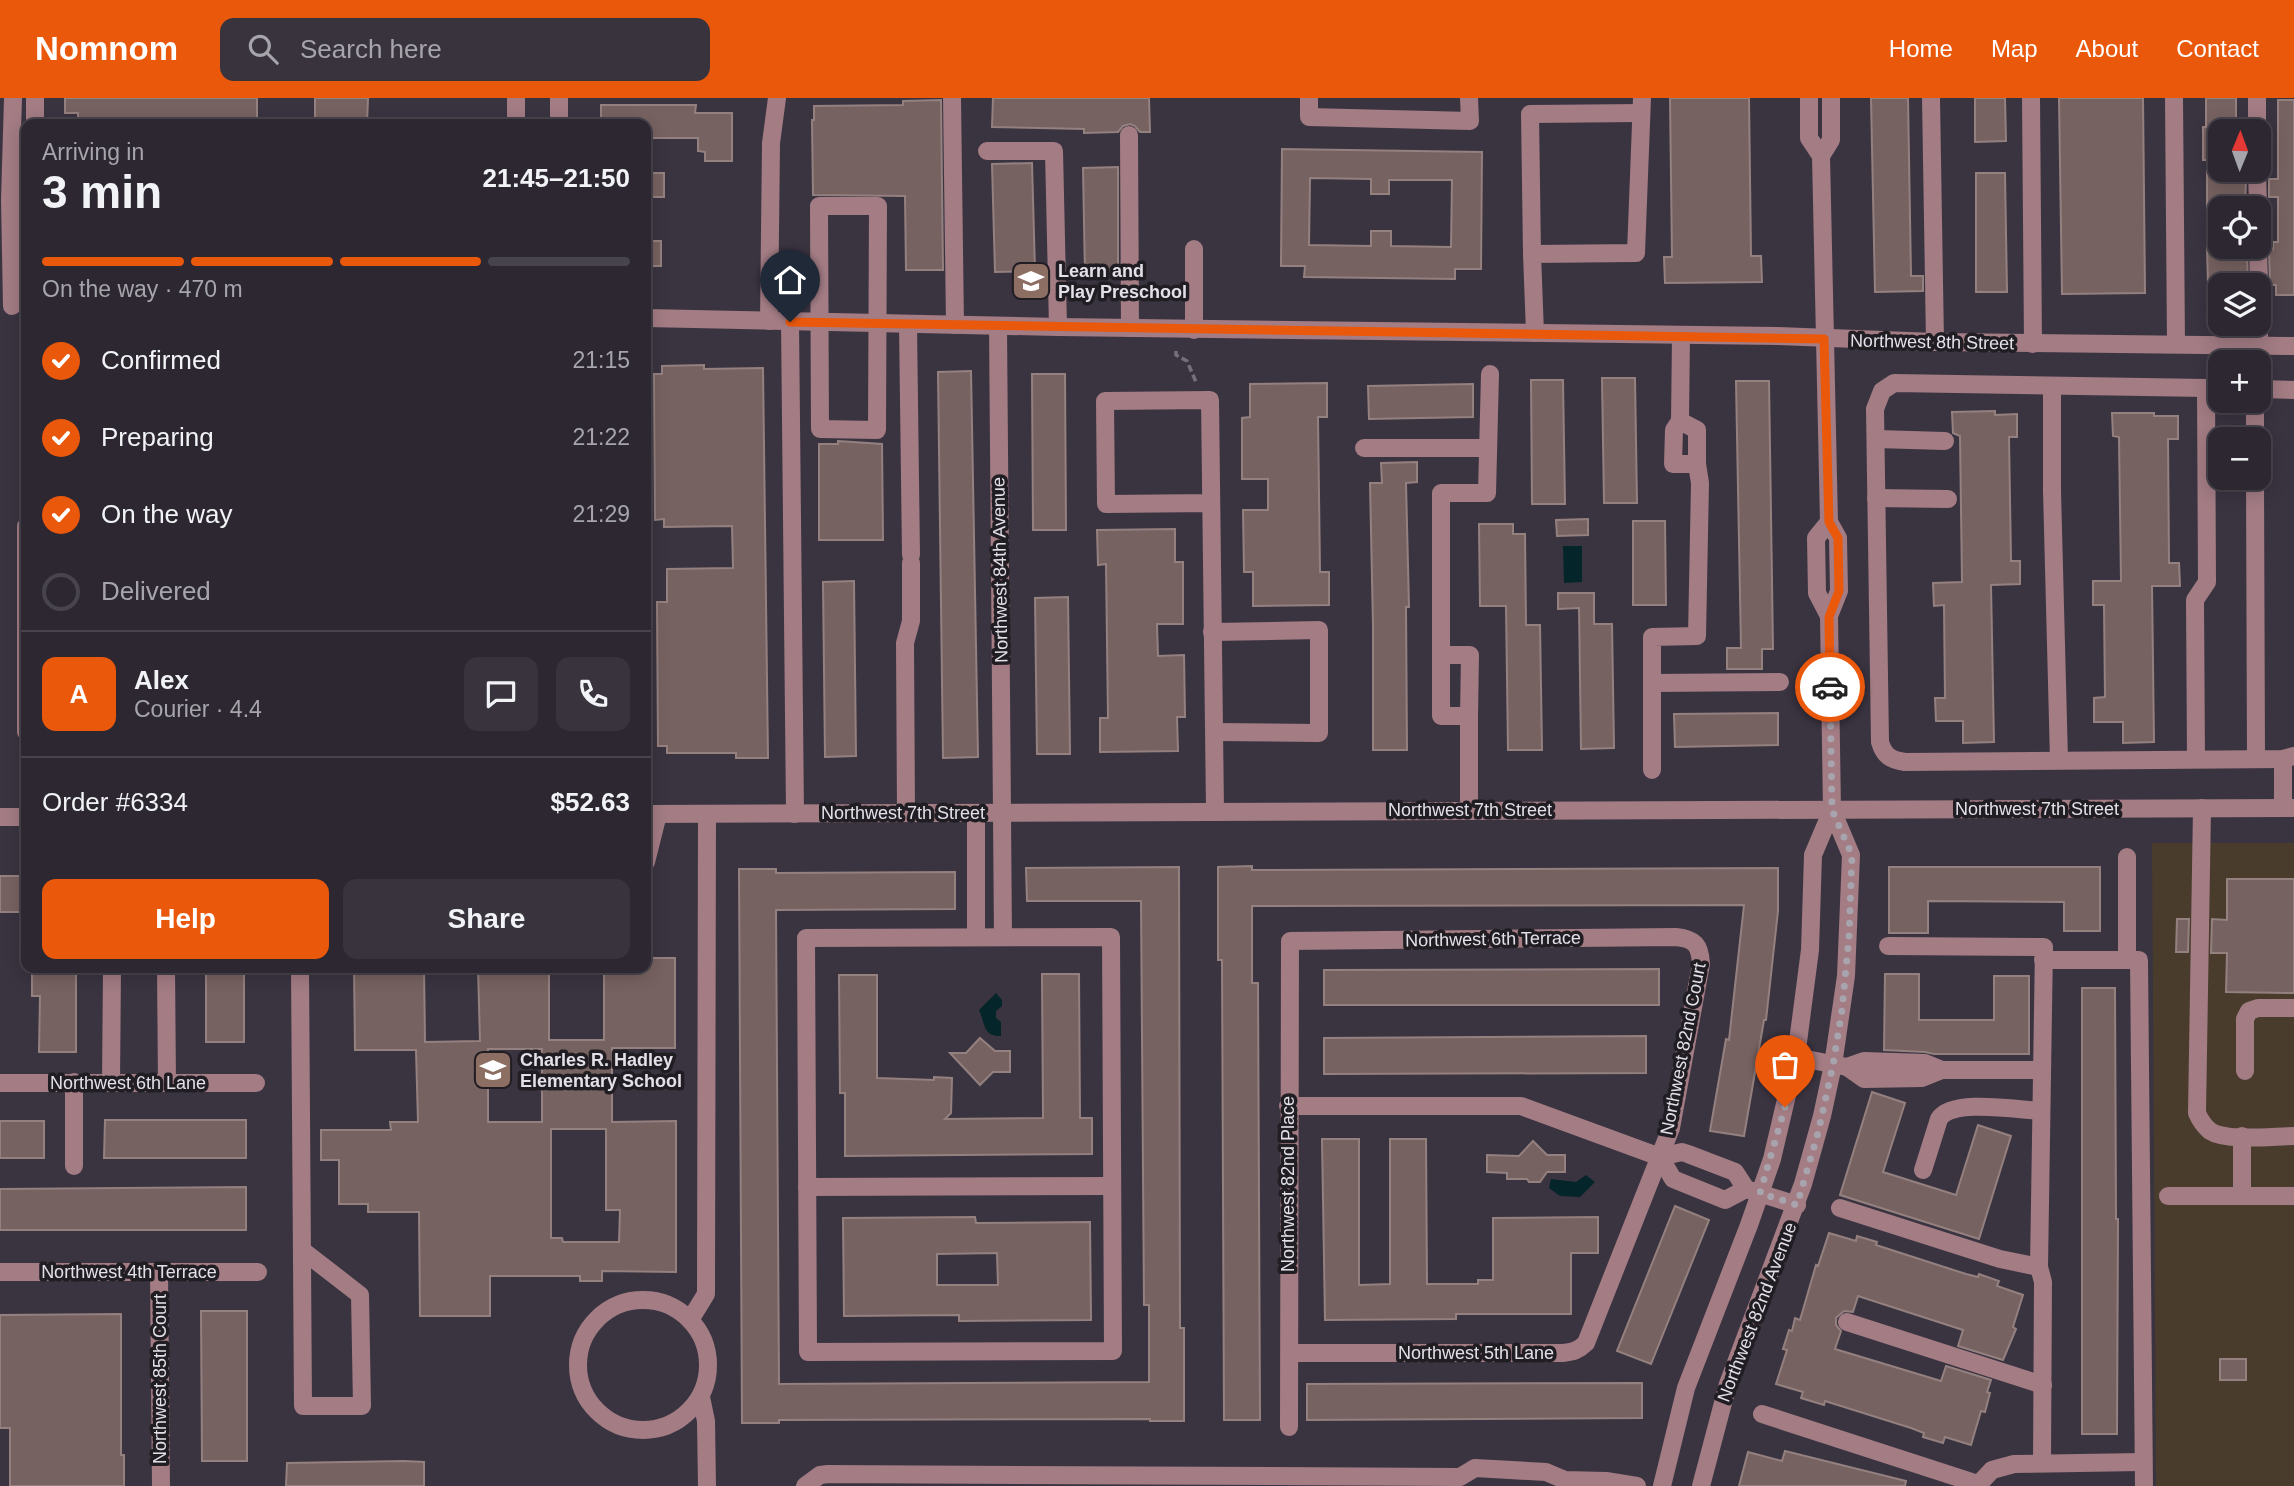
<!DOCTYPE html>
<meta charset="utf-8">
<style>
body{margin:0;font-family:Helvetica,sans-serif;background:#38333d;color:#f1f3f6;height:100vh;display:flex;flex-direction:column;font-size:26px;white-space:nowrap}
*{box-sizing:border-box;margin:0}
p{font-size:23px;color:#a6a5ab}
.icon{flex:none;width:38px;height:38px;fill:none;stroke:currentColor;stroke-width:2;stroke-linecap:round;stroke-linejoin:round}
.map{position:relative;flex:1;overflow:hidden}
.sheet{position:absolute;left:21px;top:21px;width:630px;height:854px;display:flex;flex-direction:column;background:#2c2731;border-radius:14px;box-shadow:0 4px 18px #0003,0 0 0 2px #48444d}
.sheet>*{flex:none}
.needle{width:46px;rotate:1deg}
.tools{position:absolute;left:2208px;top:21px;display:grid;gap:14px}
.tools a{display:grid;place-items:center;width:63px;height:63px;border-radius:14px;background:#2c2731;box-shadow:0 4px 18px #0003,0 0 0 2px #48444d;font-size:35px}
.pin{position:absolute;display:grid;place-items:center;width:60px;height:60px;color:#fff;margin:-72px -30px;border-radius:50% 50% 50% 0;rotate:-45deg;box-shadow:0 0 7px #0007}
.pin .icon{rotate:45deg}
.courier{position:absolute;display:grid;place-items:center;width:70px;height:70px;margin:-35px;border:5px solid #ea580c;border-radius:50%;background:#fff;color:#222;box-shadow:0 2px 9px #0007}
.headline em{font-style:normal;font-weight:600}
.headline div{display:flex;flex-direction:column-reverse}
.headline{display:flex;align-items:center;justify-content:space-between;height:119px;padding:0 21px}
h1{font-size:46px;font-weight:600;line-height:52px}
.bar{display:grid;grid-template-columns:repeat(4,1fr);gap:10px 7px;align-content:center;height:84px;padding:0 21px}
.bar i{height:9px;border-radius:5px;background:#48444d}
.bar .active{background:#ea580c}
.bar p{grid-column:span 4}
.line{display:flex;align-items:center;gap:18px;padding:0 21px;border-top:2px solid #48444d}
.line div{flex:1}
.round{display:grid;place-items:center;flex:none;width:74px;height:74px;border-radius:14px;background:#38333d}
ol{padding:0 21px;list-style:none}
li{display:flex;align-items:center;gap:21px;height:77px}
li p{margin-inline-start:auto}
li .icon{padding:7px;border-radius:50%;background:#ea580c;color:#fff;stroke-width:4}
li:last-child{color:#a6a5ab}
li i{width:38px;height:38px;border:4px solid #48444d;border-radius:50%}
.cta{display:flex;gap:14px;margin-top:auto;padding:14px 21px}
.cta a{flex:1;height:80px;border-radius:14px;background:#ea580c;color:#fff;font-size:28px;font-weight:600;line-height:80px;text-align:center}
.cta a+a{background:#38333d;color:#f1f3f6}
header{display:flex;align-items:center;gap:42px;box-sizing:border-box;height:98px;padding:0 35px;background:#ea580c;color:#fff}
header strong{font-size:33px}
nav{display:flex;gap:38px;margin-inline-start:auto;font-size:24px}
.search{width:490px;height:63px;background:#38333d;display:flex;align-items:center;gap:18px;box-sizing:border-box;padding:0 24px;border-radius:14px;color:#a6a5ab;font-size:26px}
.map>svg:first-child{display:block}
.commercial{fill:#493c2d}
.water{fill:#042529}
.building{fill:#766261;stroke:#94807f;stroke-width:2;fill-rule:evenodd}
.lines{fill:none;stroke-linecap:round;stroke-linejoin:round}
.path{stroke:#756f7b;stroke-width:3.5;stroke-dasharray:7 3.5;stroke-linecap:butt}
.minor{stroke:#a37c84;stroke-width:18}
.done{stroke:#a8a4ae;stroke-width:7;stroke-dasharray:0 12.6}
.route{stroke:#ea580c;stroke-width:9}
.labels{text-anchor:middle;dominant-baseline:central;stroke-width:7;stroke-linejoin:round;paint-order:stroke}
.poi-label{font-size:18px;font-weight:bold;fill:#e4e0e9;stroke:#201d23;text-anchor:start}
.street-label{font-size:18px;fill:#e4e0e9;stroke:#201d23}
</style>
<header>
<strong>Nomnom</strong>
<div class="search"><svg class="icon" aria-label="search" viewBox="0 0 24 24"><circle cx="10" cy="10" r="6"/><path d="M15 15l6 6"/></svg>Search here</div>
<nav><a>Home</a><a>Map</a><a>About</a><a>Contact</a></nav>
</header>
<div class="map">
<svg width="2294" height="1388" viewBox="0 0 2294 1388">
<rect width="100%" height="100%" fill="#3a3441"/>
<path class="commercial" d="M2152,745H2294V1388H2156Z"/>
<g class="water">
<path d="M1563,448H1582V484L1564,485Z"/>
<path d="M996,895L1002,902V908L996,913V920L1001,924V938C983,939 985,925 979,912Z"/>
<path d="M1586,1077L1595,1084L1580,1099L1560,1098L1549,1090L1551,1081L1576,1084Z"/>
</g>
<g class="building">
<path d="M65,0H257V26L78,24V15H65Z"/>
<path d="M315,0H368L367,26H315Z"/>
<path d="M993,0H1149L1150,34H1140L1135,28L1130,26L1123,28L1118,34L1084,35V31L992,29Z"/>
<path d="M1670,0H1749L1751,158H1761L1762,184L1665,185L1664,159H1672Z"/>
<path d="M1871,0H1908L1911,178H1923V193L1875,194Z"/>
<path d="M1975,0H2005L2006,43L1975,44Z"/>
<path d="M2059,0H2143L2145,195L2062,196Z"/>
<path d="M2206,0H2236V22H2232V33H2221V62H2203V29H2206Z"/>
<path d="M941,2L943,172H906L905,98L813,97L812,22H814V8L903,7V3Z"/>
<path d="M2278,2H2294V197H2276V187H2270L2269,151H2273V144H2278V99H2269V81H2278Z"/>
<path d="M601,7H696L695,15H732V63H705V54L698,53V40H646V26H601Z"/>
<path d="M1282,51L1482,54L1481,171H1455V181L1304,179L1305,168H1281ZM1310,80L1371,81V96H1389V82H1452L1451,149L1391,148V133H1371V148L1309,147Z"/>
<path d="M1032,65L1035,173L995,174L992,66Z"/>
<path d="M1118,69V177H1085L1083,70Z"/>
<path d="M2207,72H2235V82H2246L2245,110H2207Z"/>
<rect x="646" y="75" width="18" height="24"/>
<path d="M1976,75H2005L2007,194H1976Z"/>
<rect x="646" y="143" width="15" height="25"/>
<path d="M2207,149L2247,150L2248,187H2208Z"/>
<path d="M704,267V271L763,270L768,660H736V655H667V648H658L657,504H667V471L733,470L732,428L664,429V421L655,422L654,276H662V268Z"/>
<path d="M971,273L978,659L943,660L938,274Z"/>
<path d="M1032,276H1065L1066,432H1033Z"/>
<path d="M1602,280H1635L1637,405H1604Z"/>
<path d="M1531,282H1563L1565,406H1532Z"/>
<path d="M1736,283H1769L1773,551H1762V571H1727V550H1741Z"/>
<path d="M1327,285V319H1318L1320,474H1329V507L1253,508V474H1244L1243,412H1268V381H1242V320L1250,319V286Z"/>
<path d="M1473,286V319L1369,321L1368,288Z"/>
<path d="M1995,313V317L2017,316V339H2009L2011,463H2020V486L1991,487L1994,644L1963,645V623H1936L1935,600H1945L1944,507L1934,508L1933,485L1962,484L1960,338L1953,335L1952,314Z"/>
<path d="M2112,315H2154V318H2178V341H2168L2169,465H2179L2180,488H2152L2154,644L2123,645V624H2094V600L2105,599L2104,507H2093V483H2121L2119,339L2113,338Z"/>
<path d="M838,343L882,346L883,442H819V346H838Z"/>
<path d="M1417,364V384L1406,385L1409,509H1406L1407,652H1373V528L1370,385H1382L1381,365Z"/>
<path d="M1588,421V437L1557,438L1556,422Z"/>
<path d="M1633,423H1665L1666,507H1633Z"/>
<path d="M1479,426H1513V436H1525L1526,527H1540L1542,652H1508L1506,508H1480Z"/>
<path d="M1175,431V464H1183V526H1157L1158,558L1184,557L1185,619H1177L1178,653L1100,654V620H1108L1106,466L1098,467L1097,432Z"/>
<path d="M854,483L856,658L825,659L823,484Z"/>
<path d="M1558,495H1594V526H1612L1614,650L1581,651L1579,510L1558,511Z"/>
<path d="M1068,499L1070,656H1037L1035,500Z"/>
<path d="M1778,615V647L1675,649L1674,616Z"/>
<path d="M1252,768V772L1778,770V813L1766,922H1764L1744,1038L1710,1033L1726,941L1729,942L1744,807L1252,808V885H1258L1260,1322H1224L1222,862H1218V769Z"/>
<path d="M1179,769L1180,1230H1184V1323H1150V1321L779,1322V1325H742L739,771H776V775L955,774V811L776,812L779,1286L1149,1284V1207H1144L1141,803H1027L1026,770Z"/>
<path d="M1889,769H2100V833H2064V804L1928,803V835H1889Z"/>
<rect x="0" y="778" width="26" height="36"/>
<path d="M2227,781H2294V895L2226,894L2227,855H2211L2212,821L2227,822Z"/>
<path d="M2177,821H2189L2188,854H2176Z"/>
<path d="M646,860H675V950H612V1024L676,1023V1174L602,1173V1183H580V1178H490V1218H420L419,1114H368V1106H339V1062H321V1032H391L390,1024H418L416,952H355L354,870H424L425,944L480,943L478,870H549V942H604V870H646ZM488,951H542V1024H488ZM551,1031H606V1112H620L619,1144H563L562,1140H551Z"/>
<path d="M32,870H76V954H39L40,898H32Z"/>
<rect x="206" y="870" width="38" height="74"/>
<path d="M1659,871V907H1324V872Z"/>
<path d="M1042,876H1079L1080,1020H1092V1056L845,1058V995H840L839,877H877V980L934,982V979L952,980L951,1015L945,1021L1043,1020Z"/>
<path d="M1885,876H1919V922H1994V878H2029V956H1934L1925,954L1884,952Z"/>
<path d="M2082,890H2115L2116,1121H2118L2117,1336H2082Z"/>
<path d="M1646,938V975L1324,976V940Z"/>
<path d="M980,940L995,953H1010V974H993L980,987L950,955H966Z"/>
<path d="M1872,994L1905,1005L1883,1074L1956,1097L1978,1027L2011,1038L1979,1141L1840,1097Z"/>
<path d="M105,1022H246V1060H104Z"/>
<rect x="0" y="1023" width="44" height="37"/>
<path d="M1322,1041H1359V1187L1390,1186V1041H1426L1427,1186H1478V1182H1493V1120L1598,1119V1155H1571V1216H1456V1221L1325,1222Z"/>
<path d="M1533,1043L1547,1057H1565V1074H1547L1540,1084H1529L1527,1081H1507V1075L1487,1074V1057L1519,1058Z"/>
<path d="M246,1089V1132H0V1091Z"/>
<path d="M1675,1108L1709,1122L1651,1266L1617,1253Z"/>
<path d="M975,1119L976,1125L1090,1124L1091,1222L959,1223V1217L844,1218L843,1120ZM997,1155L998,1187H937V1156Z"/>
<path d="M1829,1135L1856,1143L1857,1138L1877,1144L1876,1147L1966,1176L1978,1179L1979,1176L1999,1183L1997,1188L2023,1197L2013,1229L2016,1231L2003,1262L1958,1248L1963,1232L1858,1198L1853,1214L1844,1213L1836,1220V1227L1841,1233L1835,1251L1941,1283L1946,1268L1991,1282L1987,1294L1990,1295L1985,1314L1981,1313L1971,1347L1945,1339L1943,1345L1923,1339L1924,1335L1911,1330L1825,1303L1824,1307L1801,1300L1803,1294L1776,1286L1787,1252L1783,1251L1789,1232L1792,1233L1795,1220L1800,1222L1816,1167L1818,1168Z"/>
<path d="M201,1213H247V1363H202Z"/>
<path d="M121,1216V1357H124V1388H10V1330H0V1217Z"/>
<rect x="2220" y="1261" width="26" height="21"/>
<path d="M1642,1285V1320L1307,1322V1286Z"/>
<path d="M1785,1353L1906,1383L1905,1388H1739L1748,1354L1782,1363Z"/>
<path d="M404,1363L424,1364V1388H286L287,1365Z"/>
</g>
<g class="lines">
<path class="path" d="M1176,253V257L1187,263L1196,284"/>
<g class="minor">
<path d="M516,0V26"/>
<path d="M559,0V18"/>
<path d="M952,0L955,227"/>
<path d="M1309,0V19L1470,23L1469,0"/>
<path d="M1809,0V40L1821,58L1829,424"/>
<path d="M1931,0L1935,244"/>
<path d="M2031,0L2033,246"/>
<path d="M2174,0L2176,246"/>
<path d="M2257,0V33"/>
<path d="M35,26V0"/>
<path d="M1129,37L1130,230"/>
<path d="M987,53H1054L1058,229"/>
<path d="M1821,58L1831,42V0"/>
<path d="M2257,72L2258,110"/>
<path d="M819,108H878L877,332L820,331Z"/>
<path d="M2258,149L2259,187"/>
<path d="M1194,151V232"/>
<path d="M1532,156L1530,16L1641,15"/>
<path d="M12,208L10,102L13,0"/>
<path d="M646,220L1058,229L1778,238L1935,244L2294,248"/>
<path d="M769,223L771,45L777,0"/>
<path d="M790,224L795,716"/>
<path d="M908,226L911,457"/>
<path d="M998,228L1003,839"/>
<path d="M1535,235L1532,156L1636,155L1642,0"/>
<path d="M2259,247V226"/>
<path d="M2052,288V393L2059,662"/>
<path d="M2206,290L1894,285L1882,293L1875,311L1880,644C1884,658 1891,662 1905,664L2283,661L2294,658"/>
<path d="M2259,291L2294,292"/>
<path d="M2255,303V341"/>
<path d="M1680,323L1681,237"/>
<path d="M1876,341L1945,343"/>
<path d="M1364,350H1488"/>
<path d="M2255,380L2256,661"/>
<path d="M1876,400L1948,401"/>
<path d="M1211,405L1106,406L1105,303L1210,302L1215,713"/>
<path d="M26,428V634"/>
<path d="M1212,534L1319,532V635L1215,634"/>
<path d="M1443,557H1470L1469,618"/>
<path d="M1652,585L1780,584"/>
<path d="M2196,661L2195,502L2207,484L2206,290H2221"/>
<path d="M2283,661V710"/>
<path d="M1652,672V539L1697,538L1700,385L1697,366V332L1680,323L1674,332L1673,366H1697"/>
<path d="M2202,710L2197,1015C2200,1022 2204,1028 2210,1033C2227,1044 2273,1038 2294,1038"/>
<path d="M1469,713V618H1441V395H1487L1490,276"/>
<path d="M906,715L905,545L911,523V465"/>
<path d="M646,716L2294,710"/>
<path d="M0,719H26"/>
<path d="M2127,759V862"/>
<path d="M646,764L658,716"/>
<path d="M976,839V715"/>
<path d="M1111,839L1113,1253L808,1254L806,840Z"/>
<path d="M1888,848L2044,849L2039,1169L2043,1184L2042,1364"/>
<path d="M2043,862H2139L2144,1388"/>
<path d="M166,870L167,985"/>
<path d="M300,870L303,1308H362L360,1197L302,1152"/>
<path d="M1796,959L1847,969L1864,981L1922,980L1942,972"/>
<path d="M1847,969L1864,963L1925,965L1942,972H2041"/>
<path d="M2245,973V921L2249,913L2258,910H2294"/>
<path d="M74,984V1068"/>
<path d="M0,985H256"/>
<path d="M111,985L112,870"/>
<path d="M1288,1008H1521L1660,1059"/>
<path d="M2242,1038V1098"/>
<path d="M1923,1072L1939,1021C1952,1000 2018,1012 2041,1013"/>
<path d="M807,1089L1112,1088"/>
<path d="M1746,1091L1725,1102L1673,1081L1660,1059L1682,1054L1688,1056L1735,1074L1746,1091L1797,1107"/>
<path d="M2168,1098H2294"/>
<path d="M1840,1110L2000,1161L2039,1169"/>
<path d="M0,1174H258"/>
<path d="M159,1174L161,1388"/>
<circle cx="643" cy="1267" r="65"/>
<path d="M690,1222L706,1196L707,716"/>
<path d="M1847,1224L2043,1287"/>
<path d="M1289,1255H1563C1573,1254 1579,1252 1586,1245L1671,1030L1701,866C1700,847 1695,841 1676,839L1290,843L1289,1329"/>
<path d="M701,1299L706,1323L707,1388"/>
<path d="M1762,1316L1978,1386"/>
<path d="M805,1388L820,1377L828,1376L1460,1379L1475,1370L1546,1374L1565,1382L1606,1383L1637,1388"/>
<path d="M1662,1388L1686,1290L1749,1127L1772,1061L1796,959L1810,852L1813,757L1832,712L1829,518L1839,493L1838,440L1829,424L1816,440L1817,495L1829,518"/>
<path d="M1701,1388L1728,1286L1803,1086L1822,1018L1833,967L1846,878L1851,757L1832,712"/>
<path d="M1977,1388L1992,1372L2014,1366L2142,1364"/>
</g>
</g>
<g class="lines">
<path class="done" d="M1785,1009L1760,1095L1797,1107L1818,1035L1833,967L1842,912L1849,839L1852,757L1832,712L1830,589"/>
<path class="route" d="M790,224L1824,241L1829,424L1838,440L1839,493L1829,519L1830,589"/>
</g>
<defs>
<g id="school-square" transform="scale(2.0125)"><rect x="-9" y="-9" width="18" height="18" rx="4" fill="#8d6e63" stroke="#201d23"/><path d="M0-5L7-2L0 1L-7-2ZM-4 1L0 2.5L4 1V4Q0 6-4 4Z" fill="#fff"/></g>
</defs>
<g fill-rule="evenodd">
<use href="#school-square" x="1031" y="183"/>
<use href="#school-square" x="493" y="972"/>
</g>
<g class="labels">
<g class="poi-label">
<text x="1058" y="173">Learn and<tspan x="1058" dy="21">Play Preschool</tspan></text>
<text x="520" y="962">Charles R. Hadley<tspan x="520" dy="21">Elementary School</tspan></text>
</g>
<g class="street-label">
<text transform="translate(1932 244) rotate(1)">Northwest 8th Street</text>
<text transform="translate(1000 472) rotate(-91)">Northwest 84th Avenue</text>
<text x="2037" y="711">Northwest 7th Street</text>
<text x="1470" y="712">Northwest 7th Street</text>
<text x="903" y="715">Northwest 7th Street</text>
<text transform="translate(1493 841) rotate(-1)">Northwest 6th Terrace</text>
<text transform="translate(1683 951) rotate(-79)">Northwest 82nd Court</text>
<text x="128" y="985">Northwest 6th Lane</text>
<text transform="translate(1288 1086) rotate(-90)">Northwest 82nd Place</text>
<text x="129" y="1174">Northwest 4th Terrace</text>
<text transform="translate(1757 1214) rotate(-69)">Northwest 82nd Avenue</text>
<text x="1476" y="1255">Northwest 5th Lane</text>
<text transform="translate(160 1281) rotate(-90)">Northwest 85th Court</text>
</g>
</g>
</svg>
<div class="tools">
<a><svg class="needle" viewBox="-14 -14 28 28"><path d="M0-13l5 13h-10z" fill="#e53935"/><path d="M0 13l5-13h-10z" fill="#a6a5ab"/></svg></a>
<a><svg class="icon" aria-label="locate" viewBox="0 0 24 24"><circle cx="12" cy="12" r="6"/><path d="M12 2v4M12 18v4M2 12h4M18 12h4"/></svg></a>
<a><svg class="icon" aria-label="layers" viewBox="0 0 24 24"><path d="M12 4l9 5-9 5-9-5zM3 14l9 5 9-5"/></svg></a>
<a>+</a>
<a>−</a>
</div>
<div class="pin" style="left:1785px;top:1009px;background:#ea580c"><svg class="icon" aria-label="bag" viewBox="0 0 24 24"><path d="M5 8h14l-1 12H6zM9 8a3 3 0 0 1 6 0"/></svg></div>
<div class="pin" style="left:790px;top:224px;background:#1f2937"><svg class="icon" aria-label="home" viewBox="0 0 24 24"><path d="M3 11l9-7 9 7M6 9v11h12V9"/></svg></div>
<div class="courier" style="left:1830px;top:589px"><svg class="icon" aria-label="car" viewBox="0 0 24 24"><path d="M5 17H2v-5l4-1 3-4h7l3 4 3 1v5h-3M9 17h6M6 11h13"/><circle cx="7" cy="17" r="2"/><circle cx="17" cy="17" r="2"/></svg></div>
<section class="sheet">
<div class="headline"><div><h1>3 min</h1><p>Arriving in</p></div><em>21:45–21:50</em></div>
<div class="bar"><i class="active"></i><i class="active"></i><i class="active"></i><i></i><p>On the way · 470 m</p></div>
<ol>
<li><svg class="icon" aria-label="check" viewBox="0 0 24 24"><path d="M5 12l5 5 9-10"/></svg>Confirmed<p>21:15</p></li>
<li><svg class="icon" aria-label="check" viewBox="0 0 24 24"><path d="M5 12l5 5 9-10"/></svg>Preparing<p>21:22</p></li>
<li><svg class="icon" aria-label="check" viewBox="0 0 24 24"><path d="M5 12l5 5 9-10"/></svg>On the way<p>21:29</p></li>
<li><i></i>Delivered</li>
</ol>
<div class="line" style="height:126px"><b class="round" style="background:#ea580c;color:#fff">A</b><div><b>Alex</b><p>Courier · 4.4</p></div><a class="round"><svg class="icon" aria-label="chat" viewBox="0 0 24 24"><path d="M4 5h16v11H9l-5 4z"/></svg></a><a class="round"><svg class="icon" aria-label="phone" viewBox="0 0 24 24"><path d="M5 4h4l2 5-3 2q2 4 5 5l2-3 5 2v4C11 20 4 13 5 4z"/></svg></a></div>
<div class="line" style="height:91px"><div>Order #6334</div><b>$52.63</b></div>
<div class="cta"><a>Help</a><a>Share</a></div>
</section>
</div>
